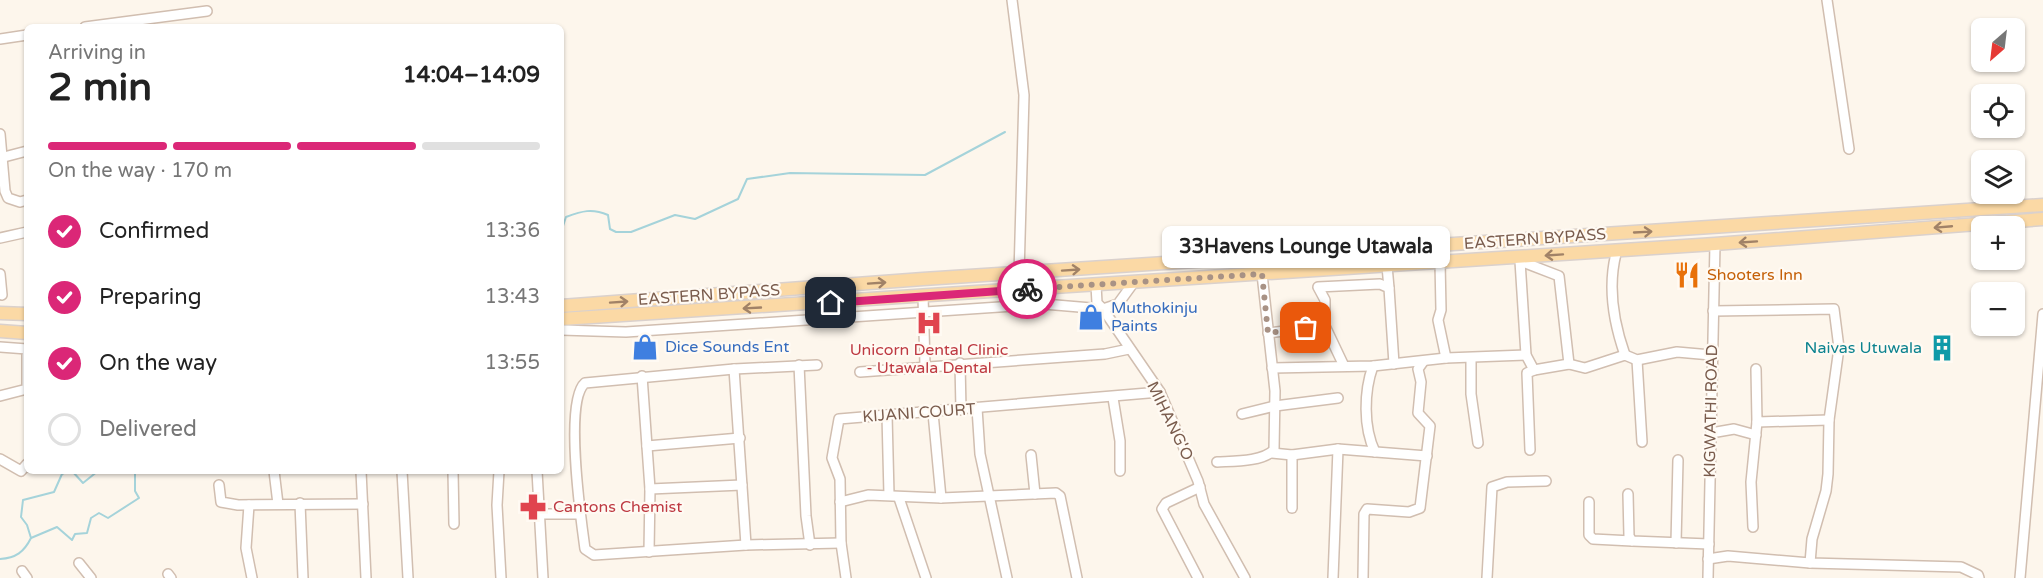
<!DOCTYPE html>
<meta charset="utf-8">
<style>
body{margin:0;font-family:"Varela Round",sans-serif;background:#f2f2f2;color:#222;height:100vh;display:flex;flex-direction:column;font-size:22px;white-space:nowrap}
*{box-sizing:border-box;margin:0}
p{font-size:20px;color:#767676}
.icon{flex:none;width:33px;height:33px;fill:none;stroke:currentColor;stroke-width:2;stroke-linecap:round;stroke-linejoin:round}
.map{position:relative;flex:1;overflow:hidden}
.sheet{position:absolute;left:24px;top:24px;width:540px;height:450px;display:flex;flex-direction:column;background:#fff;border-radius:9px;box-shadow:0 2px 4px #0004}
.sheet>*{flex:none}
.needle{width:39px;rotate:208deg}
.tools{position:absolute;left:1971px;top:18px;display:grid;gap:12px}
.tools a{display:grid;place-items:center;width:54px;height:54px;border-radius:9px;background:#fff;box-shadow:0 2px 4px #0004;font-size:30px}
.pin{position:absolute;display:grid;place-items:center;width:51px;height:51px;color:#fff;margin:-26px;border-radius:12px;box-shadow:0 3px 9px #0006}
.courier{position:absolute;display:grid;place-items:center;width:60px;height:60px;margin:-30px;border:4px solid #db2777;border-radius:50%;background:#fff;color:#222;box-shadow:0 2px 8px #0007}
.bubble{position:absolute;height:42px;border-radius:9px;background:#fff;box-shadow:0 2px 4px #0004;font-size:20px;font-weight:800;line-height:42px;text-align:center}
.head em{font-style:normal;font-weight:800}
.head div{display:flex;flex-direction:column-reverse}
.head{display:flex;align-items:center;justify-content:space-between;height:102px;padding:0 24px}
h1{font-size:39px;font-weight:800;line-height:45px}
.bar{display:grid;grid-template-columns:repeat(4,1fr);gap:9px 6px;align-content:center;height:72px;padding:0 24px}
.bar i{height:8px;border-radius:4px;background:#e0e0e0}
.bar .active{background:#db2777}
.bar p{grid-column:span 4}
ol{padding:0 24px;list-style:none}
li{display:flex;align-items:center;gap:18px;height:66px}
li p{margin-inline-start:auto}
li .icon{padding:6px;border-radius:50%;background:#db2777;color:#fff;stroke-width:4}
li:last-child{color:#767676}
li i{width:33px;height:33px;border:3px solid #e0e0e0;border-radius:50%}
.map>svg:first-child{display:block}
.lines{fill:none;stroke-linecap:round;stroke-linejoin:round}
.stream{stroke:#a5d3da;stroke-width:2}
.minor-casing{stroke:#d1beb0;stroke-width:12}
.major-casing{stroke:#dad1cd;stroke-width:15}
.minor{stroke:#fff;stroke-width:9}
.major{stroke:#fbd9a5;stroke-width:12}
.oneway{stroke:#a18267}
.done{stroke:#a89285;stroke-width:6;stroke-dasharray:0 10.8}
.route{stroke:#db2777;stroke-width:8}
.labels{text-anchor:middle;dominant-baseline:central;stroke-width:4.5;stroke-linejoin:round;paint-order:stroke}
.street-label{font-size:16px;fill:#7a5c4d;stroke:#fffaf3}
.food-label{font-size:16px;fill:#c56008;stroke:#fffaf3;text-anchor:start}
.shop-label{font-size:16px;fill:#366cbe;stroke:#fffaf3;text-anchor:start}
.culture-label{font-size:16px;fill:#0d838f;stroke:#fffaf3;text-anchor:end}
.health-label{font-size:16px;fill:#be3a42;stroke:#fffaf3}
</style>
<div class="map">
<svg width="2043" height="578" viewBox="0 0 2043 578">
<rect width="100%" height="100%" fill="#fdf6ec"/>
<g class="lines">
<g class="stream">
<path d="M561,232L566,217C582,211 592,208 608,215L610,229L616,232H631L675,215L695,219L738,199L747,179L790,173L925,175L1005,132"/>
<path d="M72,471L83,483L98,471"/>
<path d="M31,538L57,527L72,540L75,534L87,533L91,518L99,513L108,518L139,498L135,491V471"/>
<path d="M0,559C16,558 24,552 31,538L27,525L21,517L23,500L54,492L62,474L68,471"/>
</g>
<g class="minor-casing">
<g id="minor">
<path d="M1012,0L1024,95L1019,274"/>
<path d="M1827,0L1849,149"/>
<path d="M85,27L207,11"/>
<path d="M0,39L27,35"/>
<path d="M0,134L5,191L8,198L20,202L27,200"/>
<path d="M4,157L27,151"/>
<path d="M0,238L27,232"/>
<path d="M1617,250C1607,285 1613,321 1625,355"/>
<path d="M1527,256L1520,261L1526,355L1534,370L1527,373L1530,450"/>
<path d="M1520,261L1559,276L1569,364"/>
<path d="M1440,262L1441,310L1438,320L1446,358"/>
<path d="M1387,266L1389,288"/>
<path d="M0,274L2,295"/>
<path d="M1134,282L1118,304L1103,309L1160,392L1198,481L1204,504L1245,578"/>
<path d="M1096,285L1097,303L1103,309"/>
<path d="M923,296L925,365"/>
<path d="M1713,311L1834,309L1839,348L1829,420L1828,474L1826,491L1812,539L1810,563"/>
<path d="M561,330L626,332L1044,304L1103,309"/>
<path d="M1268,333L1325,326"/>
<path d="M0,347L27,349"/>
<path d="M1471,358V394L1478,443"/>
<path d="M1637,360L1642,442"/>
<path d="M960,363L961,410"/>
<path d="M799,365L806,516L810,545"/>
<path d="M817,365L734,369L585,383C564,401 581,520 585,549L594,555L746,545L841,543"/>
<path d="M1344,366L1325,326V300L1318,287L1380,284L1389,288L1394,364"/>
<path d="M1373,366C1364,391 1363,427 1375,452"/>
<path d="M1272,368L1373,366L1446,358L1526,355"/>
<path d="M734,369L746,545"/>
<path d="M1756,369L1757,422L1829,420"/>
<path d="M1534,370L1569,364L1585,368L1625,355L1637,360L1677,352L1711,355"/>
<path d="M860,372L1105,354L1129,349"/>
<path d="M642,376L650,489L649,552"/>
<path d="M0,396L27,389V355"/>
<path d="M1113,398L1120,441V471"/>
<path d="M977,408L980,454L1007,578"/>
<path d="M933,413L941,498"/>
<path d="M1242,414L1275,406L1338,398"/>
<path d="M887,415L889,495"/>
<path d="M1711,433L1734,429L1756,435"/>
<path d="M647,446L740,438"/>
<path d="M1272,453L1292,455L1338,449L1427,456"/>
<path d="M1031,455L1035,494"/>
<path d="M0,459L21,471L27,464"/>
<path d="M1217,462C1233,461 1262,462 1274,450L1275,391L1262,274"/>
<path d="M274,471L278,504"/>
<path d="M361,471L366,578"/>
<path d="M402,471L408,578"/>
<path d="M453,471L454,524"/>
<path d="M499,471L497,505L501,578"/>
<path d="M537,471L543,578"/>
<path d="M219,485L221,502L238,505L363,504"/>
<path d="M650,489L742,485"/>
<path d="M1628,494L1629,536L1632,541L1709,544"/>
<path d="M899,498L926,578"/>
<path d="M840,502L868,495L941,498L1056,493L1060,496L1077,578"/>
<path d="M1589,502V535L1593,539L1632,541"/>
<path d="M300,503L303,578"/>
<path d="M249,505L246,548L252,578"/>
<path d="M1292,508V455"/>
<path d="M540,514H580"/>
<path d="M1753,527L1751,482L1757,422"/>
<path d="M1676,543L1678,460"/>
<path d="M1708,559L1728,556L1810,563L1961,567L1978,575L1979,578"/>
<path d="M79,563L91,578"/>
<path d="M22,571L27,578"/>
<path d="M168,574L171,578"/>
<path d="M846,578L841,543L840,479L832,458L839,419L1160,392"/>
<path d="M1198,578L1162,509L1166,503L1200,487"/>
<path d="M1333,578L1338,449"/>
<path d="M1363,578L1364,514L1367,509L1409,512L1420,508L1430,426L1418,413L1421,382L1418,369L1423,362"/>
<path d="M1487,578L1492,487L1507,482L1546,481"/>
<path d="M1708,578L1715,244"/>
<path d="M2020,578L2043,314"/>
</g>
</g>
<g class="major-casing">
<g id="major">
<path d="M561,306L923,279L2043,205"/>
<path d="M0,313L27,314"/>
<path d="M561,319L1715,244L2043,219"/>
<path d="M0,331L27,333"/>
</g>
</g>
<use href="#minor" class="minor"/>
<use href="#major" class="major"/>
</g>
<defs><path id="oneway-shaft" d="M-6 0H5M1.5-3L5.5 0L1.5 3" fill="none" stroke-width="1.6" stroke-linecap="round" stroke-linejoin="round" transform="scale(1.5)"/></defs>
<g class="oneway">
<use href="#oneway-shaft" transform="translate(1943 227) rotate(175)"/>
<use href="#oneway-shaft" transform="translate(1643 232) rotate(-3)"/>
<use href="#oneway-shaft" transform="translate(1748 242) rotate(176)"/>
<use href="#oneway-shaft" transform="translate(1554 255) rotate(176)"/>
<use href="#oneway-shaft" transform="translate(1071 270) rotate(-4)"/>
<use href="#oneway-shaft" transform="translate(877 283) rotate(-4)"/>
<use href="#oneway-shaft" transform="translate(619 302) rotate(-4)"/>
<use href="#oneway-shaft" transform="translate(752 308) rotate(177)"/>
</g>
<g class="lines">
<path class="done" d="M1027,289L1262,274L1268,333L1306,328"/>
<path class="route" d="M831,303L1027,289"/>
</g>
<defs>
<g id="restaurant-bare" transform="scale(2.07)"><path d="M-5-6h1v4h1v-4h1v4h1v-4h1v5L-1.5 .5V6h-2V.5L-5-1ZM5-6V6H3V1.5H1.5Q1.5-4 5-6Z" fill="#e8710a" stroke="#fffaf3" stroke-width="2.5" paint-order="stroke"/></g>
<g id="shop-bare" transform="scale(2.07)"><path d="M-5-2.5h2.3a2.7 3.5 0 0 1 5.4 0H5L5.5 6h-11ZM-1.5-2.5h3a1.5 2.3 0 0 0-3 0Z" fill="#3f7fe0" stroke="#fffaf3" stroke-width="2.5" paint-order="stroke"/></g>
<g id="hospital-bare" transform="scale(2.07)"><path d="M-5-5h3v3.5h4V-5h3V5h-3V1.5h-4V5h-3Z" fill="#e0444e" stroke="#fffaf3" stroke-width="2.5" paint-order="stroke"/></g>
<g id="building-bare" transform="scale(2.07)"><path d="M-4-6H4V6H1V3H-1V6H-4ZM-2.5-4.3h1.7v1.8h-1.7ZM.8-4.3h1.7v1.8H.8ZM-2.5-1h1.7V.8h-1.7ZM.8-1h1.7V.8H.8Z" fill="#0f9aa8" stroke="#fffaf3" stroke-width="2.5" paint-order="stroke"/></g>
<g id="pharmacy-bare" transform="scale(2.07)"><path d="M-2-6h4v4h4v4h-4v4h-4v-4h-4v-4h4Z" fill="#e0444e" stroke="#fffaf3" stroke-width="2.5" paint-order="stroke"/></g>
</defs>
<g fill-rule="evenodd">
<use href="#restaurant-bare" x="1687" y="275"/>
<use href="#shop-bare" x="1091" y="317"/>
<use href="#hospital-bare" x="929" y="323"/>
<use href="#shop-bare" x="645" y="347"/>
<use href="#building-bare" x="1942" y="348"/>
<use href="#pharmacy-bare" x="533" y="507"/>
</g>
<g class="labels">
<g class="street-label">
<text transform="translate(1535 239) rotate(-4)">EASTERN BYPASS</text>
<text transform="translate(709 295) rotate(-4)">EASTERN BYPASS</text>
<text transform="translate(1711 411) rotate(-89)">KIGWATHI ROAD</text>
<text transform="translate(919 413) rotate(-4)">KIJANI COURT</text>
<text transform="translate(1170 421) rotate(64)">MIHANG'O</text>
</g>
<g class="food-label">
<text x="1707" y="275">Shooters Inn</text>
</g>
<g class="shop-label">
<text x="1111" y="308">Muthokinju<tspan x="1111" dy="18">Paints</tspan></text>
<text x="665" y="347">Dice Sounds Ent</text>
</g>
<g class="culture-label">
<text x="1922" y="348">Naivas Utuwala</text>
</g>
<g class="health-label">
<text x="929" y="350">Unicorn Dental Clinic<tspan x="929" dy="18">- Utawala Dental</tspan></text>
<text x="553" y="507" text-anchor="start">Cantons Chemist</text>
</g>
</g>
</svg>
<div class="tools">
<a><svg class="needle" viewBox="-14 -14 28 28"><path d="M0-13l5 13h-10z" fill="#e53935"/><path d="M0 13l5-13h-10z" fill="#767676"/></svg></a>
<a><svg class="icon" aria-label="locate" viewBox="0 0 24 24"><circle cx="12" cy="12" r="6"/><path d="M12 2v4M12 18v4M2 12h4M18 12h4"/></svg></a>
<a><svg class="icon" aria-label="layers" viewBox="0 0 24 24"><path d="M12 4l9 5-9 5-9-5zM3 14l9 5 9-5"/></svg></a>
<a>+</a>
<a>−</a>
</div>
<div class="pin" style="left:1306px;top:328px;background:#ea580c"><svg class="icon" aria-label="bag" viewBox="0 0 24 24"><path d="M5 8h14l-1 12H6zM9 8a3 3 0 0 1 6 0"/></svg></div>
<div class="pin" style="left:831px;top:303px;background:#1f2937"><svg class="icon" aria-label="home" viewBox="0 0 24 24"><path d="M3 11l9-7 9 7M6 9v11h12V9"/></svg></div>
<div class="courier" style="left:1027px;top:289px"><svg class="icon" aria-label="bike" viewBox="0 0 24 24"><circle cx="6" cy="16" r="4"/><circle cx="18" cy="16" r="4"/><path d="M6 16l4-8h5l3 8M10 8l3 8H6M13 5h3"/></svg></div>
<div class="bubble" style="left:1162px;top:226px;width:288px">33Havens Lounge Utawala</div>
<section class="sheet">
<div class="head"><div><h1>2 min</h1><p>Arriving in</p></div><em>14:04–14:09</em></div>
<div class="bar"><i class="active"></i><i class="active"></i><i class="active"></i><i></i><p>On the way · 170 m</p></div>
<ol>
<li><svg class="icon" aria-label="check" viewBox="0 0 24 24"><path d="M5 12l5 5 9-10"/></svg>Confirmed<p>13:36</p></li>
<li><svg class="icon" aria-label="check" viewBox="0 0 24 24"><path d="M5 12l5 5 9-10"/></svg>Preparing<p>13:43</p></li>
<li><svg class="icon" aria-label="check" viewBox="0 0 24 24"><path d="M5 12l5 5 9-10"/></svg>On the way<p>13:55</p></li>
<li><i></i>Delivered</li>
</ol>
</section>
</div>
